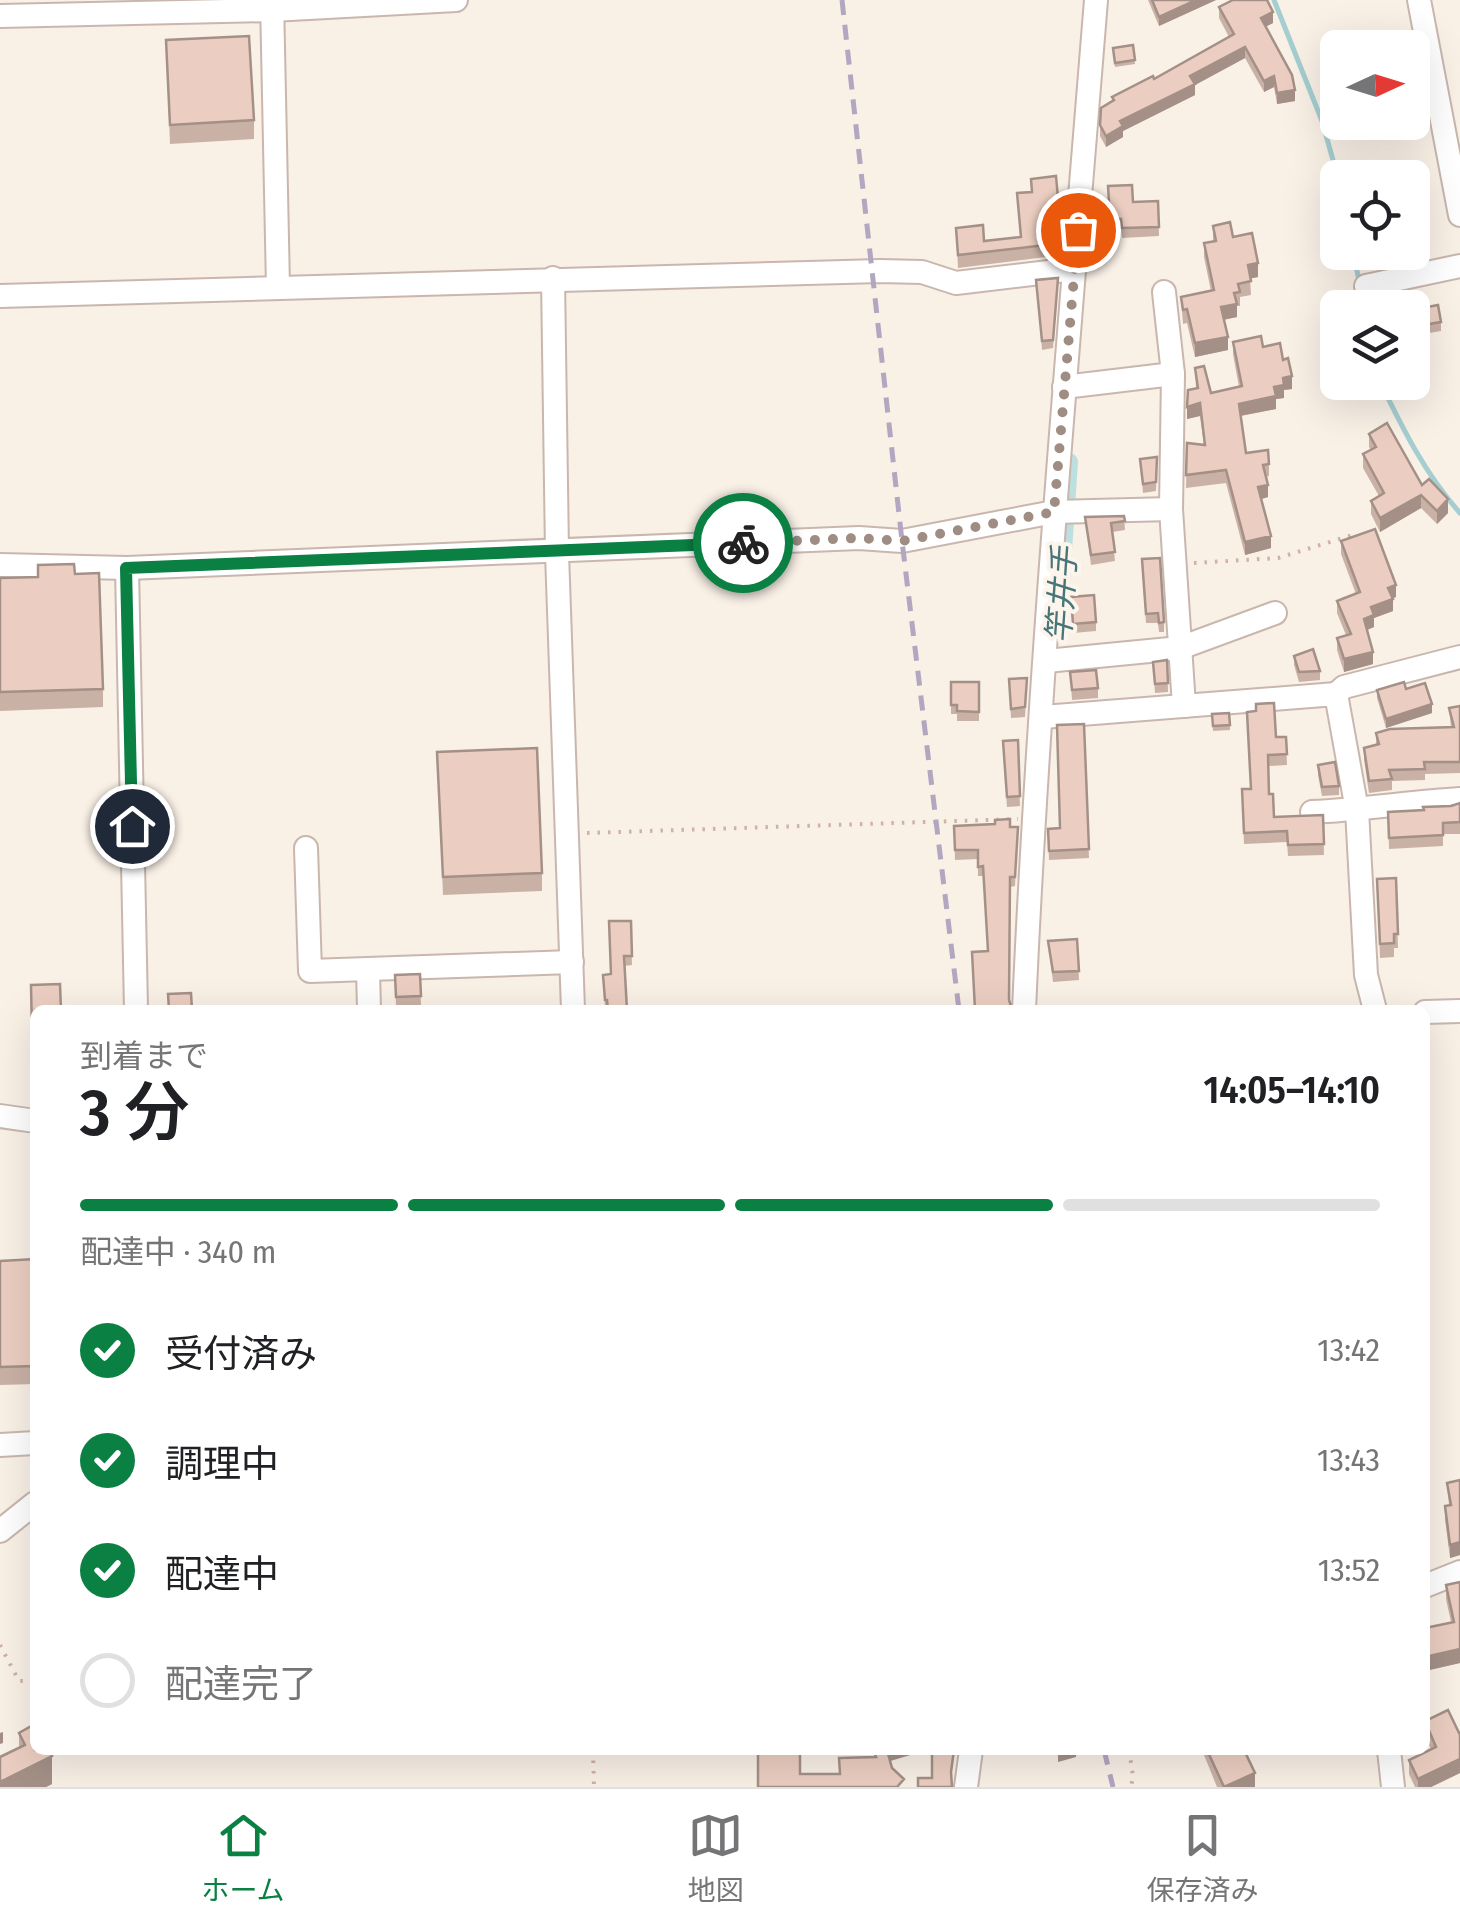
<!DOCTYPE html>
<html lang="ja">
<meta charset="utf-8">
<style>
body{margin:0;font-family:"Fira Sans Condensed","Noto Sans JP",sans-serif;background:#f6f6f6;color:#202124;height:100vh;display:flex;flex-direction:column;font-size:38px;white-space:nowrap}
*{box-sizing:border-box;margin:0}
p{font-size:32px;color:#757577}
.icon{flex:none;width:55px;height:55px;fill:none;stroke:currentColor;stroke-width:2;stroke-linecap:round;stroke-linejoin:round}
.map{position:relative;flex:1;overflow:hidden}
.side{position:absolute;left:30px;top:1005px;width:1400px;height:750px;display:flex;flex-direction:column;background:#fff;border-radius:15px;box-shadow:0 10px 40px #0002}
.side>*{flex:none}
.needle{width:65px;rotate:86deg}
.controls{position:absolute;left:1320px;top:30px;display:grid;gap:20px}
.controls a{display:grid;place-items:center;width:110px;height:110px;border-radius:15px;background:#fff;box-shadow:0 10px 40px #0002;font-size:50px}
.pin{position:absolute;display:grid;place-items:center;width:85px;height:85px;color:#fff;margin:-42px;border:5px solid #fff;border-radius:50%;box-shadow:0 2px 10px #0007}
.courier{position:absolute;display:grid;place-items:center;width:100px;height:100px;margin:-50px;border:8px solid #0b8043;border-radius:50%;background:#fff;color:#222;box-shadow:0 2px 12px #0007}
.head em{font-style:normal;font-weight:600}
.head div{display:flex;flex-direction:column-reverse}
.head{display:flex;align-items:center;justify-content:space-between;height:170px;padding:0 50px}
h1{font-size:65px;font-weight:600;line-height:75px}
.bar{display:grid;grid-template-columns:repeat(4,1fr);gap:15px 10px;align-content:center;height:120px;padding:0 50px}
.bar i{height:12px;border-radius:8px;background:#e0e0e0}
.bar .on{background:#0b8043}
.bar p{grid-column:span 4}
ol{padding:0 50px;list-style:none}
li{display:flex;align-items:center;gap:30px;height:110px}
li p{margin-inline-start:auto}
li .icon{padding:10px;border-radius:50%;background:#0b8043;color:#fff;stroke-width:4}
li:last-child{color:#757577}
li i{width:55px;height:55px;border:5px solid #e0e0e0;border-radius:50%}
.menu{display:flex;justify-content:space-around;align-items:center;height:140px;border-top:2px solid #e0e0e0;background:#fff;font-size:28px;color:#757577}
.menu a{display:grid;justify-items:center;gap:5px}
.menu .on{color:#0b8043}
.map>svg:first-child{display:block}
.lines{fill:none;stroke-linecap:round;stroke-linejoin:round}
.stream{stroke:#a5ced1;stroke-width:5}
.canal{stroke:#bddfe0;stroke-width:18}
.minor-casing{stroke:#c9b7ae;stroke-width:26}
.path{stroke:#d0b1a5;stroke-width:4;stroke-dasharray:2.5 8;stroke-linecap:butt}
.minor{stroke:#fff;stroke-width:22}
.rail{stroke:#b2a6c1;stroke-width:5;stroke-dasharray:15 10;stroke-linecap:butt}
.wall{fill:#cab1a6}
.shaded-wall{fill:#a49087}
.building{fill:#ebcec1;stroke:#a49087;stroke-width:2.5}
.done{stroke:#9f8d83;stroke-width:10;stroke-dasharray:0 18}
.route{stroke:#0b8043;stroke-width:12}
.labels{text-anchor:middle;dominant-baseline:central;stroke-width:8;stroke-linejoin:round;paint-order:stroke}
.water-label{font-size:32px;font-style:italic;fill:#477679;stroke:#fdf4ec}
</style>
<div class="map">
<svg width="1460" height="1787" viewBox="0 0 1460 1787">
<rect width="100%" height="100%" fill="#f9f0e6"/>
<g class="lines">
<g class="stream">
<path d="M1274,0L1322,121L1338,178"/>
<path d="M1353,252L1359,280"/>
<path d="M1361,291L1364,308"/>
<path d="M1380,382C1403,429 1425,474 1460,513"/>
</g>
<path class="canal" d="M1060,595L1069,462"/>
<g class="minor-casing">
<g id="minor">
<path d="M272,0L278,287"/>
<path d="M1419,0L1460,215"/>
<path d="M0,16L272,10L456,0"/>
<path d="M553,278L557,553L573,1010"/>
<path d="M1366,286L1460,266"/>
<path d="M1164,292L1173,374L1171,509L1184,706"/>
<path d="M0,296L880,271L922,272L956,283L1074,269"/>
<path d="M1064,387L1173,374"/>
<path d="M0,565L127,568L859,538L902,541L1054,512L1171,509"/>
<path d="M127,568L136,1010"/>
<path d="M1046,661L1180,648L1275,613"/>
<path d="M1336,694L1344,687L1460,657"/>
<path d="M1043,717L1336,694L1357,810L1366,975L1375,1010"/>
<path d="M1312,812C1362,810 1410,802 1460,799"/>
<path d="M306,848L310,971L572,962"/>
<path d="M368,970L369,1010"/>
<path d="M1024,1010C1039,673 1069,336 1096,0"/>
<path d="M1425,1012L1460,1011"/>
<path d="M0,1116L35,1121"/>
<path d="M0,1445L35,1443"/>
<path d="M0,1531L35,1503"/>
<path d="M1425,1586L1460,1572"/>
<path d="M1389,1750L1393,1787"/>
<path d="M966,1787L971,1750"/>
</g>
</g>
<g class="path">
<path d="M1194,563L1278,558L1356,534"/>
<path d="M587,833L1018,819"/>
<path d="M0,1645L19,1681H35"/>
<path d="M593,1750L594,1787"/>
<path d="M1129,1750L1133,1776L1131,1787"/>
</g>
<use href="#minor" class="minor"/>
<g class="rail">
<path d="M842,0L902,541L959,1010"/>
<path d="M1104,1750L1113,1787"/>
</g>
</g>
<g class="wall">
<path d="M1148,0H1216L1159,26Z"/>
<path d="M1219,7L1273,23L1265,27L1295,101L1277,104L1274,87L1264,92L1245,58L1195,85V95L1123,131V137L1106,147L1100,136V125L1112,101V97L1154,79L1229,37L1219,18Z"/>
<path d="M166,40L254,120V139L170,144Z"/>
<path d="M1133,45L1135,64L1115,67L1113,48Z"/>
<path d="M1031,179L1058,198L1064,209L1061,247L1046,248V257L958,268L956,228L984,241L1020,237L1017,193L1031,192Z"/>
<path d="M1108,186L1133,202L1158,201L1159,236L1122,238L1121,228L1110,229Z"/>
<path d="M1213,226L1233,237L1258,277L1250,278L1251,295L1240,297V306H1237V317L1224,320L1228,350L1195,357L1187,323L1183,324L1181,297L1211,291L1204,257V243L1213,241Z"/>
<path d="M1375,252H1405V262L1387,266L1385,258L1376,259Z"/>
<path d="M1036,280L1058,286L1053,348L1042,350Z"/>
<path d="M1412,310L1441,322V331L1412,336Z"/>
<path d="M1233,342L1263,347L1283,360L1292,389L1284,390V398L1276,399V409L1241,416L1246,453L1269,464V476L1266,477L1268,497L1261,499L1271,548L1245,555L1226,483L1186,488L1187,443L1204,445L1200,416L1187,419L1196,388L1195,368L1211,393L1239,387L1233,354Z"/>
<path d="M1369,434L1448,513L1437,524L1421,508L1380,532L1371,514V501L1379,496L1363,468V454L1371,450L1369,447Z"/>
<path d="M1157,457L1156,491L1143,493L1140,459Z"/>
<path d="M1124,516L1125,530L1112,532L1115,561L1091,565L1085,517Z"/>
<path d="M1341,541L1396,597L1393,598V611L1374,618V627L1367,630L1373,664L1344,672L1337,650V638L1346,635L1337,613V601L1356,594L1341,554Z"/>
<path d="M1142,568L1164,622V632H1159L1158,623H1146Z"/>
<path d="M75,574L103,689V707L0,711V578Z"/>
<path d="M1071,597L1096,622V631L1073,633Z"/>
<path d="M1294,656L1320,671V680L1299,682L1294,665Z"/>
<path d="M1167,660L1168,692L1155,693L1153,662Z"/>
<path d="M1070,672L1098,688V698L1072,700Z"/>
<path d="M1027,678L1025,717L1011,718L1009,679Z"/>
<path d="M951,682H979V721H957V714H951Z"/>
<path d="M1406,689L1432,713L1386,728L1377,698V690Z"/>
<path d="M1460,706V773L1425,774V780L1392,781V790L1369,793L1364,760V748L1376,745V733L1451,727L1449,708Z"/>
<path d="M1229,713L1230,730L1213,731L1212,714Z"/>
<path d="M1084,724L1089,858L1049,860L1048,829L1060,828Z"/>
<path d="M1276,737H1286L1287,765L1268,766L1269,794L1274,817L1323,815L1324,855L1288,856L1287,842L1244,844L1242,789H1251Z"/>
<path d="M1018,740L1020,806L1007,807L1003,750Z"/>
<path d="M437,752L542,873V891L443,895Z"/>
<path d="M1318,765L1339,786V795L1322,796L1318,775Z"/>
<path d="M1460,803V834H1443V846L1389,849L1388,812L1424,810Z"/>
<path d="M954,826L1018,827L1015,886L1010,887L1009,1000L988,951L983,876H978V859L955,860Z"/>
<path d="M1396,878L1398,948H1394V957L1380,958L1377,879Z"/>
<path d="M631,921L632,965L624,966L607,1009H605L603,975L611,974Z"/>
<path d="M1077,939L1079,980L1053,982L1048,941Z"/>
<path d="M420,974L421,1006L396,1007L395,975Z"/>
<path d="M35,1259V1384L0,1385V1261Z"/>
<path d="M1460,1480V1555L1450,1558L1445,1519V1506L1449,1505L1447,1483Z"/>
<path d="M1460,1582V1663L1425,1671L1451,1622L1446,1599V1585Z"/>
<path d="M1425,1721L1460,1735V1773L1431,1787H1415L1409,1774V1760L1431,1749L1425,1737Z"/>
<path d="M19,1733L52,1784L46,1787H0L19,1748Z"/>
<path d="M1202,1750H1244L1255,1787H1217Z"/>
</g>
<g class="shaded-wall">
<path d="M1196,0H1216L1159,26V17Z"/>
<path d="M1273,12V23L1261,29V18Z"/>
<path d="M1245,47V58L1195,85V95L1123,131V137L1106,147V136L1120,121L1190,76Z"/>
<path d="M1274,76V87L1264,92V81Z"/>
<path d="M1295,90V101L1277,104V93Z"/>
<path d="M1405,253V262L1387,266V257Z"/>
<path d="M1258,263V277L1248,279V265Z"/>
<path d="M1237,304V317L1221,320V307Z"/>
<path d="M1228,337V350L1195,357V343Z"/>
<path d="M1292,376V389L1284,390V398L1276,399V409L1239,416V404L1274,387L1283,378Z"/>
<path d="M1200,403V416L1187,419V407Z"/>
<path d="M1268,485V497L1258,500V487Z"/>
<path d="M1421,495V508L1380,532V518Z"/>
<path d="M1448,499V513L1437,524V511Z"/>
<path d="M1271,536V548L1245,555V542Z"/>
<path d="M1396,585V597L1388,600V588Z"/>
<path d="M1393,599V611L1374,618V627L1364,631V619L1371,607Z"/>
<path d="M1373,652V664L1344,672V659Z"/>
<path d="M1432,704V713L1386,728V719Z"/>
<path d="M1460,1542V1555L1450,1558V1545Z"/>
<path d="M1460,1649V1663L1425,1671V1657Z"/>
<path d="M3,1732V1743L0,1744V1733Z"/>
<path d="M887,1750H927L887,1762Z"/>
<path d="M1067,1750H1076V1757L1058,1762V1752Z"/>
<path d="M52,1756V1784L46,1787H0V1782Z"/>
<path d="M1460,1759V1773L1431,1787H1418V1779Z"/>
<path d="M1255,1773V1787H1224Z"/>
</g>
<g class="building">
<path d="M1152,0H1196L1159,17Z"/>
<path d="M1233,0H1267L1273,12L1261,18L1292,75L1295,90L1277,93L1274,76L1264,81L1245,47L1190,76L1195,84L1120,121L1123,126L1106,136L1100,125L1101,108L1114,100L1112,97L1153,76L1154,79L1234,34L1219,7Z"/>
<path d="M249,36L254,120L170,125L166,40Z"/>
<path d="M1133,45L1135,60L1115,63L1113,48Z"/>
<path d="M1056,176L1058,198L1064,197L1061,234L1044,236L1046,245L958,255L956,228L983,225L984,241L1021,237L1017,193L1032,192L1031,179Z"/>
<path d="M1132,185L1133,202L1158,201L1159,227L1122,228L1121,219H1110L1108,186Z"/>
<path d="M1230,222L1233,237L1252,233L1258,263L1248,265L1251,281L1238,284L1240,292L1234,293L1237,304L1221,307L1228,337L1195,343L1187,309L1183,310L1181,297L1214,290L1204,243L1216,241L1213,226Z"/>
<path d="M1386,252H1405V253L1387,257Z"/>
<path d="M1058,278L1053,340L1042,341L1036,280Z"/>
<path d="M1438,305L1441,322L1412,327V310Z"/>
<path d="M1261,336L1263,347L1280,343L1283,360L1288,358L1292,376L1283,378L1284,385L1274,387L1276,396L1239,404L1246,453L1268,450L1269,464L1263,465L1268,485L1258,487L1271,536L1245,542L1226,470L1186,475L1187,443L1205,445L1200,403L1187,407L1188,390L1198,388L1195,368L1204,366L1211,393L1242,386L1233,342Z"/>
<path d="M1387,423L1422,485L1429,479L1448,499L1437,511L1421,495L1380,518L1371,501L1384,493L1363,454L1376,447L1369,434Z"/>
<path d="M1157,457L1156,482L1143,484L1140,459Z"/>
<path d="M1124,516L1125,521L1111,523L1115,552L1091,555L1085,517Z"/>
<path d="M1375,529L1396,585L1388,588L1393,599L1371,607L1374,615L1364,619L1373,652L1344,659L1337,638L1351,634L1337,601L1360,592L1341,541Z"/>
<path d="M1160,558L1164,622L1159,623L1158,613L1146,614L1142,559Z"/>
<path d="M74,564L75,574L99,573L103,689L0,692V578L38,577V565Z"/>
<path d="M1094,595L1096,622L1073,624L1071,597Z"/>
<path d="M1313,649L1320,671L1299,672L1294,656Z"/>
<path d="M1167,660L1168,683L1155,684L1153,662Z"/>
<path d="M1096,670L1098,688L1072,690L1070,672Z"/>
<path d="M1027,678L1025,707L1011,709L1009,679Z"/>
<path d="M951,682H979V712L957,711V705H951Z"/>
<path d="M1404,682L1406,689L1425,683L1432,704L1386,719L1377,690Z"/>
<path d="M1274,703L1276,737H1286L1287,754L1268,755L1269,794H1273L1274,817L1323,815L1324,844L1288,845L1287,831L1244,833L1242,789H1251L1247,712L1256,711V704Z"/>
<path d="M1460,706V762H1424L1425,769L1389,770L1392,779L1369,781L1364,748L1379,744L1376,733L1390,729L1454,727L1449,708Z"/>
<path d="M1229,713L1230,725L1213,726L1212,714Z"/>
<path d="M1084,724L1089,849L1049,851L1048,829L1060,828L1057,725Z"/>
<path d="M1018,740L1020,796L1007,797L1003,741Z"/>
<path d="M537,748L542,873L443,877L437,752Z"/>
<path d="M1335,762L1339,786L1322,787L1318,765Z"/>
<path d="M1460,803V822L1443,823V835L1389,838L1388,812L1424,810L1423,807L1451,806Z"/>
<path d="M1010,819V827H1018L1015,877H1010L1009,1000L1012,1009L975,1010L972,952L988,951L983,866L978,867V850H955L954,826L995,824V820Z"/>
<path d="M1396,878L1398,934H1394V943L1380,944L1377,879Z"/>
<path d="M609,921H631L632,956H624L627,1010H608L607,1000H605L603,975L611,974Z"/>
<path d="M1077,939L1079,971L1053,972L1048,941Z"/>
<path d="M420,974L421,996L396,997L395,975Z"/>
<path d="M60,984L61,1010H35V1080H33L31,985Z"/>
<path d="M191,993L192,1010H169L168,994Z"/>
<path d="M35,1259V1366L0,1367V1261Z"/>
<path d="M1460,1480V1542L1450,1545L1445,1506L1451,1505L1447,1483Z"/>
<path d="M1460,1582V1649L1425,1657V1628L1454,1622L1446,1585Z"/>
<path d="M1448,1710L1460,1735V1759L1418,1779L1409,1760L1436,1747L1425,1721Z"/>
<path d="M35,1724V1750H49L52,1756L0,1782V1757L25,1745L19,1733Z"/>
<path d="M758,1750H800V1774H840L839,1758L876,1757L873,1750H887L892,1768L904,1779L897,1787H758Z"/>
<path d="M932,1750H954L951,1772L952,1787H918V1778H932Z"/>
<path d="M1207,1750H1244L1255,1773L1224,1787Z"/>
</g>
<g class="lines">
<path class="done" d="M743,543L859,538L902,541L1054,512L1078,230"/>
<path class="route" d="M132,826L126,568L743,543"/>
</g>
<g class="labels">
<g class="water-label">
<text transform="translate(1062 595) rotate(-86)">竿井手</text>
</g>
</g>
</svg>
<div class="controls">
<a><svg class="needle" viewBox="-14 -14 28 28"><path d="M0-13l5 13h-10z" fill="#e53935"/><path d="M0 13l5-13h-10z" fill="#757577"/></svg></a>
<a><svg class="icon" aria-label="locate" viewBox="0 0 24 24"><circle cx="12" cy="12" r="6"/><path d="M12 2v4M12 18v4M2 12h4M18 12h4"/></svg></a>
<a><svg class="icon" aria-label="layers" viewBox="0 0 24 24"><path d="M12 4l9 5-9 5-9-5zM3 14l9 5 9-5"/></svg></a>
</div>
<div class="pin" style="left:1078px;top:230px;background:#ea580c"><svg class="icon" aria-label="bag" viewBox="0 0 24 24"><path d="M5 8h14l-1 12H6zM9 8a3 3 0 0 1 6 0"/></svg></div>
<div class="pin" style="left:132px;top:826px;background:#1f2937"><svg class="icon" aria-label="home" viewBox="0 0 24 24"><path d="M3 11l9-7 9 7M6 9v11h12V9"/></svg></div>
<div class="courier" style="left:743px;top:543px"><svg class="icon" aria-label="bike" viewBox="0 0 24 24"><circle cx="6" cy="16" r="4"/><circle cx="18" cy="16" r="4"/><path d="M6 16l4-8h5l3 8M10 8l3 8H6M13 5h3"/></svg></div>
<section class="side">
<div class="head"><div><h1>3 分</h1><p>到着まで</p></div><em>14:05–14:10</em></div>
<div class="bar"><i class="on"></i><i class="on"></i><i class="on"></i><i></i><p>配達中 · 340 m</p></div>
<ol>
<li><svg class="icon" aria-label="check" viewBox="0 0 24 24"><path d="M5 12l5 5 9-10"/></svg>受付済み<p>13:42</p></li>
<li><svg class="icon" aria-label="check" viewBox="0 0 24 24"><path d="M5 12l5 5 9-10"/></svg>調理中<p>13:43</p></li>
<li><svg class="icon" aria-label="check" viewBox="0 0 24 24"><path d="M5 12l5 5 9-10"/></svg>配達中<p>13:52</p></li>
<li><i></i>配達完了</li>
</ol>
</section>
</div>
<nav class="menu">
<a class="on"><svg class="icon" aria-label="home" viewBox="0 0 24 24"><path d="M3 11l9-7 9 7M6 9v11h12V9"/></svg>ホーム</a>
<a><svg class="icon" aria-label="map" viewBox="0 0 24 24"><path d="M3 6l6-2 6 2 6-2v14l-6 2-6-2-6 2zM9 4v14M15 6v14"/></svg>地図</a>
<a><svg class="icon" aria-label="saved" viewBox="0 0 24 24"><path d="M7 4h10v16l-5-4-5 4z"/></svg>保存済み</a>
</nav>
